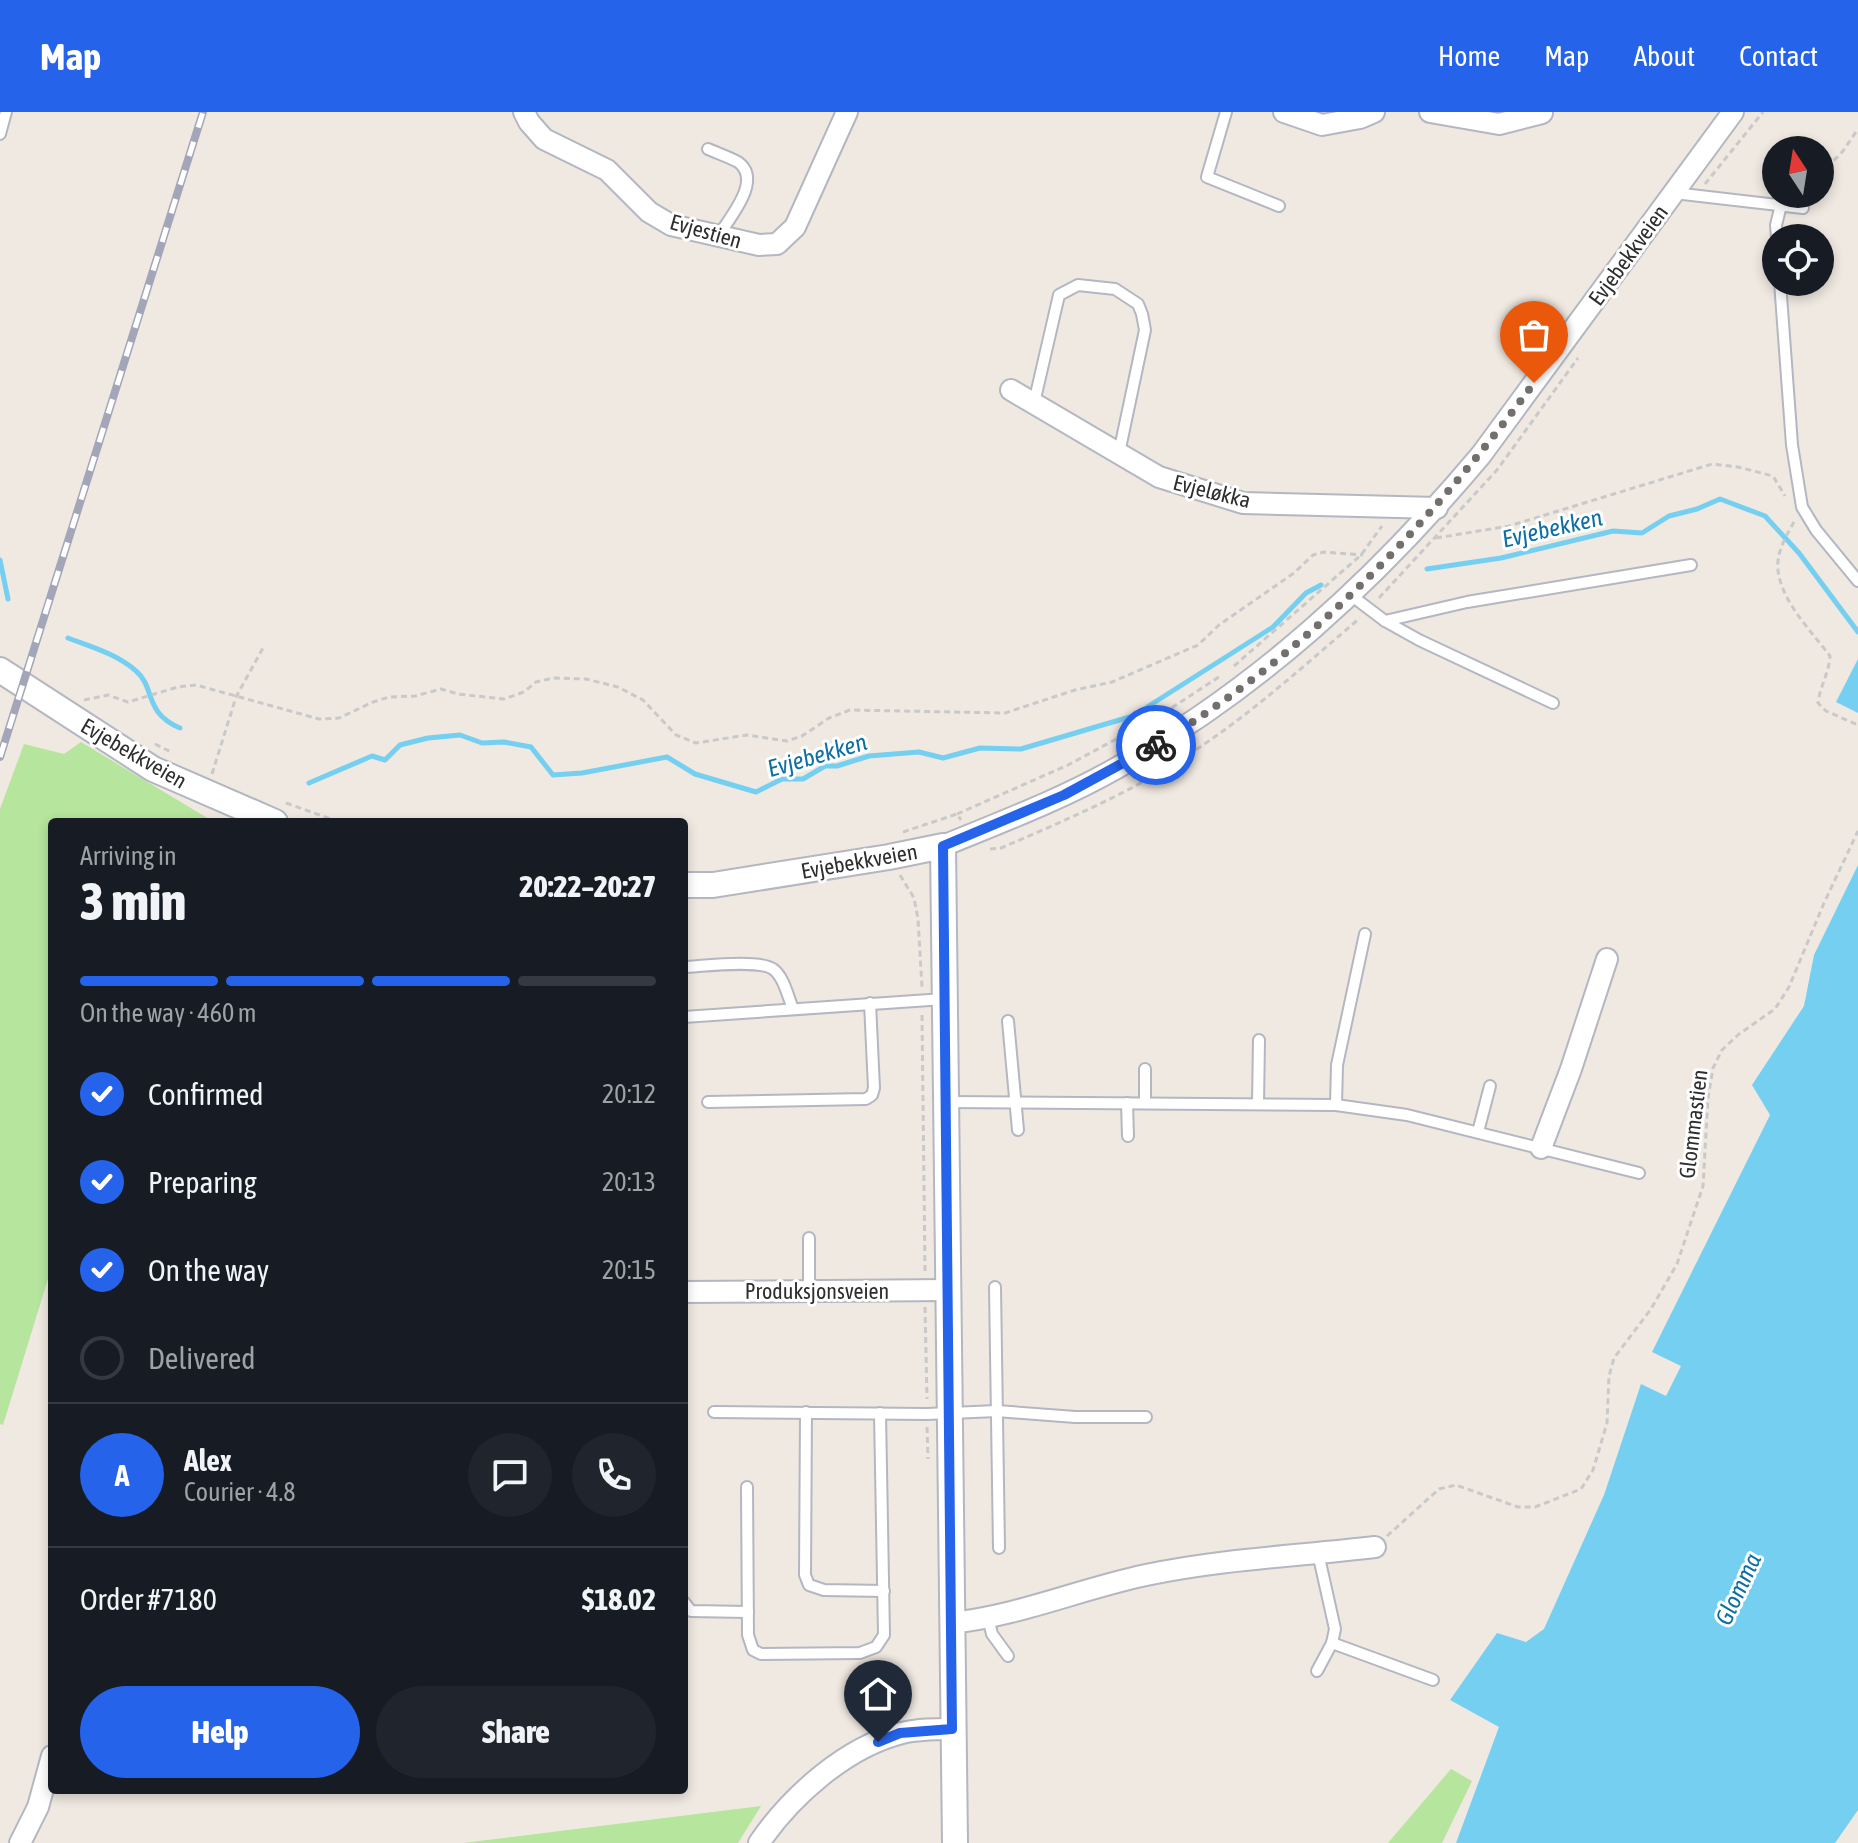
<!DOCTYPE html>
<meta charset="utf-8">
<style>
body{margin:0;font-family:"Asap Condensed",sans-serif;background:#20242c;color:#f1f3f6;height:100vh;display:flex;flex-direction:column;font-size:30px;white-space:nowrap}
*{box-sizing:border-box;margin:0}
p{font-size:26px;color:#9ea1a6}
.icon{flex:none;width:44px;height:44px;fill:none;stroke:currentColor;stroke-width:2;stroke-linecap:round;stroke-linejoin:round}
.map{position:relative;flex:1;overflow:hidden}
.panel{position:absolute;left:48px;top:706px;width:640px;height:976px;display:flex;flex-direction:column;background:#171b24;border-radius:8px;box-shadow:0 4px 12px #0003}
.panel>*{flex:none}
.needle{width:52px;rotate:348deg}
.buttons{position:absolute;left:1762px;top:24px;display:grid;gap:16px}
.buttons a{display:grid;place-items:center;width:72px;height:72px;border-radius:50%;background:#171b24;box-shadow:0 4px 12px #0003;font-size:40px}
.pin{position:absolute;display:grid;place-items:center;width:68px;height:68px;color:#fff;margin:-82px -34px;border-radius:50% 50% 50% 0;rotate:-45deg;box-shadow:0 0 8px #0007}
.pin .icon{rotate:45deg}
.courier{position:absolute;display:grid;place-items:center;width:80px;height:80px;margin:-40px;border:6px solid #2563eb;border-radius:50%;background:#fff;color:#222;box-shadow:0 2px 10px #0007}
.summary em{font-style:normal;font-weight:800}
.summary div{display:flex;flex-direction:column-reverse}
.summary{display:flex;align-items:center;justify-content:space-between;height:136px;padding:0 32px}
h1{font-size:52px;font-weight:800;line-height:60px}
.bar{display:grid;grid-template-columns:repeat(4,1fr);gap:12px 8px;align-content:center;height:96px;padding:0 32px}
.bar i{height:10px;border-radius:6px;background:#363941}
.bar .active{background:#2563eb}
.bar p{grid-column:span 4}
.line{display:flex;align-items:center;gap:20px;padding:0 32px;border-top:2px solid #363941}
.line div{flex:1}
.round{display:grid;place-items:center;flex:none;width:84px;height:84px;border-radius:42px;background:#20242c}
ol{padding:0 32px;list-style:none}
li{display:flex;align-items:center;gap:24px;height:88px}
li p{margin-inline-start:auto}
li .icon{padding:8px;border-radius:50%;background:#2563eb;color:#fff;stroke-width:4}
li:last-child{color:#9ea1a6}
li i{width:44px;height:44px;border:4px solid #363941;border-radius:50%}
.primary-button{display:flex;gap:16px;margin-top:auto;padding:16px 32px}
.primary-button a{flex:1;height:92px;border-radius:48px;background:#2563eb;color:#fff;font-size:32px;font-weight:800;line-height:92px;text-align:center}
.primary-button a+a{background:#20242c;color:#f1f3f6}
header{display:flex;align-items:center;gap:48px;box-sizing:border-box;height:112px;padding:0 40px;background:#2563eb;color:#fff}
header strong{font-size:38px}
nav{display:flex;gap:44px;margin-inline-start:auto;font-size:28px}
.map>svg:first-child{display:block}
.green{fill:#b6e59e}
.water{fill:#75cff0}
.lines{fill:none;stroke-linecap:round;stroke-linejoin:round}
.stream{stroke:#75cff0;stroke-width:5}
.service-casing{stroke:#b4b7c1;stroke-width:14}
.minor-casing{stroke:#b4b7c1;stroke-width:24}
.tertiary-casing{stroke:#b4b7c1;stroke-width:28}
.path{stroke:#c9c9c9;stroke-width:3;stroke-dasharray:6 4;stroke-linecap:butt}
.service{stroke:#fff;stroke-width:10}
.minor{stroke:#fff;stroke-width:20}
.tertiary{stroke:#fff;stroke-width:24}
.rail-casing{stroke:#a3a6b8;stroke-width:8}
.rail{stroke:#fff;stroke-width:5;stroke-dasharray:15;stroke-linecap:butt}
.done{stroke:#726f6d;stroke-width:8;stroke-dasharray:0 14.4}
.route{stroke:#2563eb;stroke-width:10}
.labels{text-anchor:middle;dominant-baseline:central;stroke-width:6;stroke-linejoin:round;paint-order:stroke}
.street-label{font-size:22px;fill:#2e2e2e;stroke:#fff}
.water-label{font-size:24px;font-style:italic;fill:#0d6fa3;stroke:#fff}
</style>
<header>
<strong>Map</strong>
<nav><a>Home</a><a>Map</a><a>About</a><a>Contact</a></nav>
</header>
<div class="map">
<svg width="1858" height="1731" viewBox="0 0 1858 1731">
<rect width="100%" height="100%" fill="#efe9e1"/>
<g class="green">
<path d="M81,630L209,707L211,710H52V1154L3,1313L0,1312V697L24,632L64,642Z"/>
<path d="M1451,1657L1472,1669L1442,1731H1388Z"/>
<path d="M761,1694L738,1731H463Z"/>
</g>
<g class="water">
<path d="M1858,547V601L1836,590Z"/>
<path d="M1858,753V1698L1835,1731H1456L1499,1615L1450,1588L1497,1521L1526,1530L1544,1517L1604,1383L1641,1272L1666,1284L1681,1254L1652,1240L1770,1003L1752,973L1804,894L1814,843Z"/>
</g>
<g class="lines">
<g class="stream">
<path d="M0,448L8,487"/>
<path d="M1427,457L1501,446L1613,419L1642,421L1669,404L1697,397L1720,387L1765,404L1799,441L1858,520"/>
<path d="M68,526C91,535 117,542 136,559C156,576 143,600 180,616"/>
<path d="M309,671L372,644L385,648L400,633L428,626L460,623L482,631L504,630L531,635L553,663L582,661L667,645L695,662L756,680L782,667H803L825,654H837L869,644L919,640L943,646L980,636L1021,637L1133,604L1273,515L1306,481L1321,473"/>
</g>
<g class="service-casing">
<g id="service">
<path d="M1226,0L1207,65L1279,94"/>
<path d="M0,22L6,0"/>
<path d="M708,37C717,41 729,45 738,50C763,68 730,105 719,123"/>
<path d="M1674,81L1803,96"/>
<path d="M1777,126L1776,113L1781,93"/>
<path d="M1780,170L1792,333L1802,395L1816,418L1858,469"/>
<path d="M1034,291L1059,183L1078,173L1115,177L1138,192L1142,202L1145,218L1119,341"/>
<path d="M1352,484L1385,509L1419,528L1553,591"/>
<path d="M1385,509L1467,490L1691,453"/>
<path d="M684,855C704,854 758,847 773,857C784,865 788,885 793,897"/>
<path d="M684,905L944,887"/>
<path d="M1008,909L1018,1018"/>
<path d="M708,990L866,987L872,983L874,976L870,891"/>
<path d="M947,990L1336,993L1407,1003L1639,1061"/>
<path d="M1127,991L1128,1024"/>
<path d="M1145,991V957"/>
<path d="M1258,992L1259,928"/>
<path d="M1336,993L1337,953L1365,822"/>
<path d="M1478,1020L1490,974"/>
<path d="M809,1126V1179"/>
<path d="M995,1175L999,1436"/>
<path d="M714,1300L927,1302L997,1299L1075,1305H1146"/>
<path d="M806,1300L805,1463L809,1473L824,1478L884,1479"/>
<path d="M747,1375L748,1523L753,1538L761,1542L860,1541L876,1535L884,1523L880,1301"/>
<path d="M684,1490L691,1499L748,1500"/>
<path d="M988,1506L992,1522L1008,1544"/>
<path d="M1332,1531L1433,1568"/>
<path d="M1317,1559L1332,1531L1335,1517L1318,1441"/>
</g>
</g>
<g class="minor-casing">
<g id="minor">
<path d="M524,0L529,10L544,27L607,58L649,100L671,113L759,133L777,132L795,115L847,0"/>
<path d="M1284,0L1322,13L1360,6L1374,0"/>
<path d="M1430,0L1499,12L1542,1"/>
<path d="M1011,278L1159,365L1243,391L1437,396"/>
<path d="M943,734C1001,710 1060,688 1115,657C1258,577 1376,468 1481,343L1733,0"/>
<path d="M1541,1036L1571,957L1607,847"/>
<path d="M684,1180L949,1178"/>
<path d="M951,1511C1018,1504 1080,1477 1146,1463C1222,1447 1298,1444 1375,1435"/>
<path d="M20,1731L38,1695L52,1644"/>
<path d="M759,1731C791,1684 846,1635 902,1621C918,1617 935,1617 952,1617"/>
</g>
</g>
<g class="tertiary-casing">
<g id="tertiary">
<path d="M0,558L153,657L275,710"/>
<path d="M684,773H713L889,745L943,734L955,1731"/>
</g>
</g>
<g class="path">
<path d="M1820,63L1843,39L1858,17"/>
<path d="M1705,72L1763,0"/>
<path d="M1794,410C1786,424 1776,441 1778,458C1781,489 1812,520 1830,544C1829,561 1820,574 1818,591L1826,599L1858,613"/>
<path d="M1436,426L1509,414L1712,352L1738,355L1773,364L1785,384"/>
<path d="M1379,486L1497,358L1578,246"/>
<path d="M1234,554L1361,443L1382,414"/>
<path d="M84,588L108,583L128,590L178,575L196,573L319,607L339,606L373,590L389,585L415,584L441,577L458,582L504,587L524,580L536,570L553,566L586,567L618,575L643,588L676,623L696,631L747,623L787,629L802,624L829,606L850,598L1005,601L1075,578L1112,570L1198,533L1219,513L1294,461L1313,443L1324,440L1363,443"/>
<path d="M155,632L173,641"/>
<path d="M212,662L236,585L263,536"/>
<path d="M286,691L339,710"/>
<path d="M957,702L1068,653L1159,604L1222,563"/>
<path d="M903,720L957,702L961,708"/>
<path d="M990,737L1001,736C1059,711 1118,686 1172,653C1240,612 1299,558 1360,506"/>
<path d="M900,763L914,786L918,807L922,875"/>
<path d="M922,903L925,1159"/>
<path d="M925,1195L927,1287"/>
<path d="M927,1315L928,1347"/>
<path d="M1387,1424L1439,1377L1456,1373L1518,1395H1535L1581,1377L1593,1358L1607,1311L1609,1264L1614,1246L1651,1197L1677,1152L1703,1074L1708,986L1713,956L1722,938L1739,922L1775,897L1789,875L1824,791L1858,719"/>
</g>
<use href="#service" class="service"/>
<use href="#minor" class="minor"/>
<use href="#tertiary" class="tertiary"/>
<g class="rail-casing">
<path id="rail" d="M0,645L203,0"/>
</g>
<use href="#rail" class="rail"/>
</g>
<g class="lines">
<path class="done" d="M1156,633C1308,542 1429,413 1534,271"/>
<path class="route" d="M878,1630L900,1621L952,1617L943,734L1064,683L1156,633"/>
</g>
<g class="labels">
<g class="street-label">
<text transform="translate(706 119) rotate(16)">Evjestien</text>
<text transform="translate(1628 143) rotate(-54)">Evjebekkveien</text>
<text transform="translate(1212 379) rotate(14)">Evjeløkka</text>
<text transform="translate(134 641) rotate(30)">Evjebekkveien</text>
<text transform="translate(859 749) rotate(-10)">Evjebekkveien</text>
<text transform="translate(1693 1012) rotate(-83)">Glommastien</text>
<text x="817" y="1179">Produksjonsveien</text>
</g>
<g class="water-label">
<text transform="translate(1552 416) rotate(-13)">Evjebekken</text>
<text transform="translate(817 643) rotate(-16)">Evjebekken</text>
<text transform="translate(1738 1477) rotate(-65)">Glomma</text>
</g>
</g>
</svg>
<div class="buttons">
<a><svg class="needle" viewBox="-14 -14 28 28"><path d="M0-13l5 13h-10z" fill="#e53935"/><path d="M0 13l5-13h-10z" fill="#9ea1a6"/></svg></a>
<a><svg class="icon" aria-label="locate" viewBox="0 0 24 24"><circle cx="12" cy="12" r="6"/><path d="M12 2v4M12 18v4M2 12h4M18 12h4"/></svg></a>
</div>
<div class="pin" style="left:1534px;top:271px;background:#ea580c"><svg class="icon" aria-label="bag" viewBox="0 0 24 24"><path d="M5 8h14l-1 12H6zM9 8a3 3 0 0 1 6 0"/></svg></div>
<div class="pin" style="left:878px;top:1630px;background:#1f2937"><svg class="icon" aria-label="home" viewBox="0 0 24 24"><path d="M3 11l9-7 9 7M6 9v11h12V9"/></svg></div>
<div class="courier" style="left:1156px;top:633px"><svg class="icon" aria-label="bike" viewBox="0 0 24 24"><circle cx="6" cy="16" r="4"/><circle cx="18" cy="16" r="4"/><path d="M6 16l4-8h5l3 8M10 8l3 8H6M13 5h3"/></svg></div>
<section class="panel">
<div class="summary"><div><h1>3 min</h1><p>Arriving in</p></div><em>20:22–20:27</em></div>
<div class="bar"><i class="active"></i><i class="active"></i><i class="active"></i><i></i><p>On the way · 460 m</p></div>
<ol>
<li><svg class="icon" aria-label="check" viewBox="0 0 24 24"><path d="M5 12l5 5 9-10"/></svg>Confirmed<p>20:12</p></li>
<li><svg class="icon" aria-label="check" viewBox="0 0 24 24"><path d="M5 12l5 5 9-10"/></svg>Preparing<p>20:13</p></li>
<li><svg class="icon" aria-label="check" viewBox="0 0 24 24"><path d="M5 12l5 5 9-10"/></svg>On the way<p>20:15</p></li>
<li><i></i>Delivered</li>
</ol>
<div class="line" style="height:144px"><b class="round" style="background:#2563eb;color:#fff">A</b><div><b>Alex</b><p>Courier · 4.8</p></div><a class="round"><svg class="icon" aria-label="chat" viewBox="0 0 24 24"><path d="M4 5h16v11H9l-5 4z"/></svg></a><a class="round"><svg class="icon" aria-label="phone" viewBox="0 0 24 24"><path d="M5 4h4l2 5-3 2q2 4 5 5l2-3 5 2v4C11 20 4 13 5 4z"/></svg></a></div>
<div class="line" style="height:104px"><div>Order #7180</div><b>$18.02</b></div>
<div class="primary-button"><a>Help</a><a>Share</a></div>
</section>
</div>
